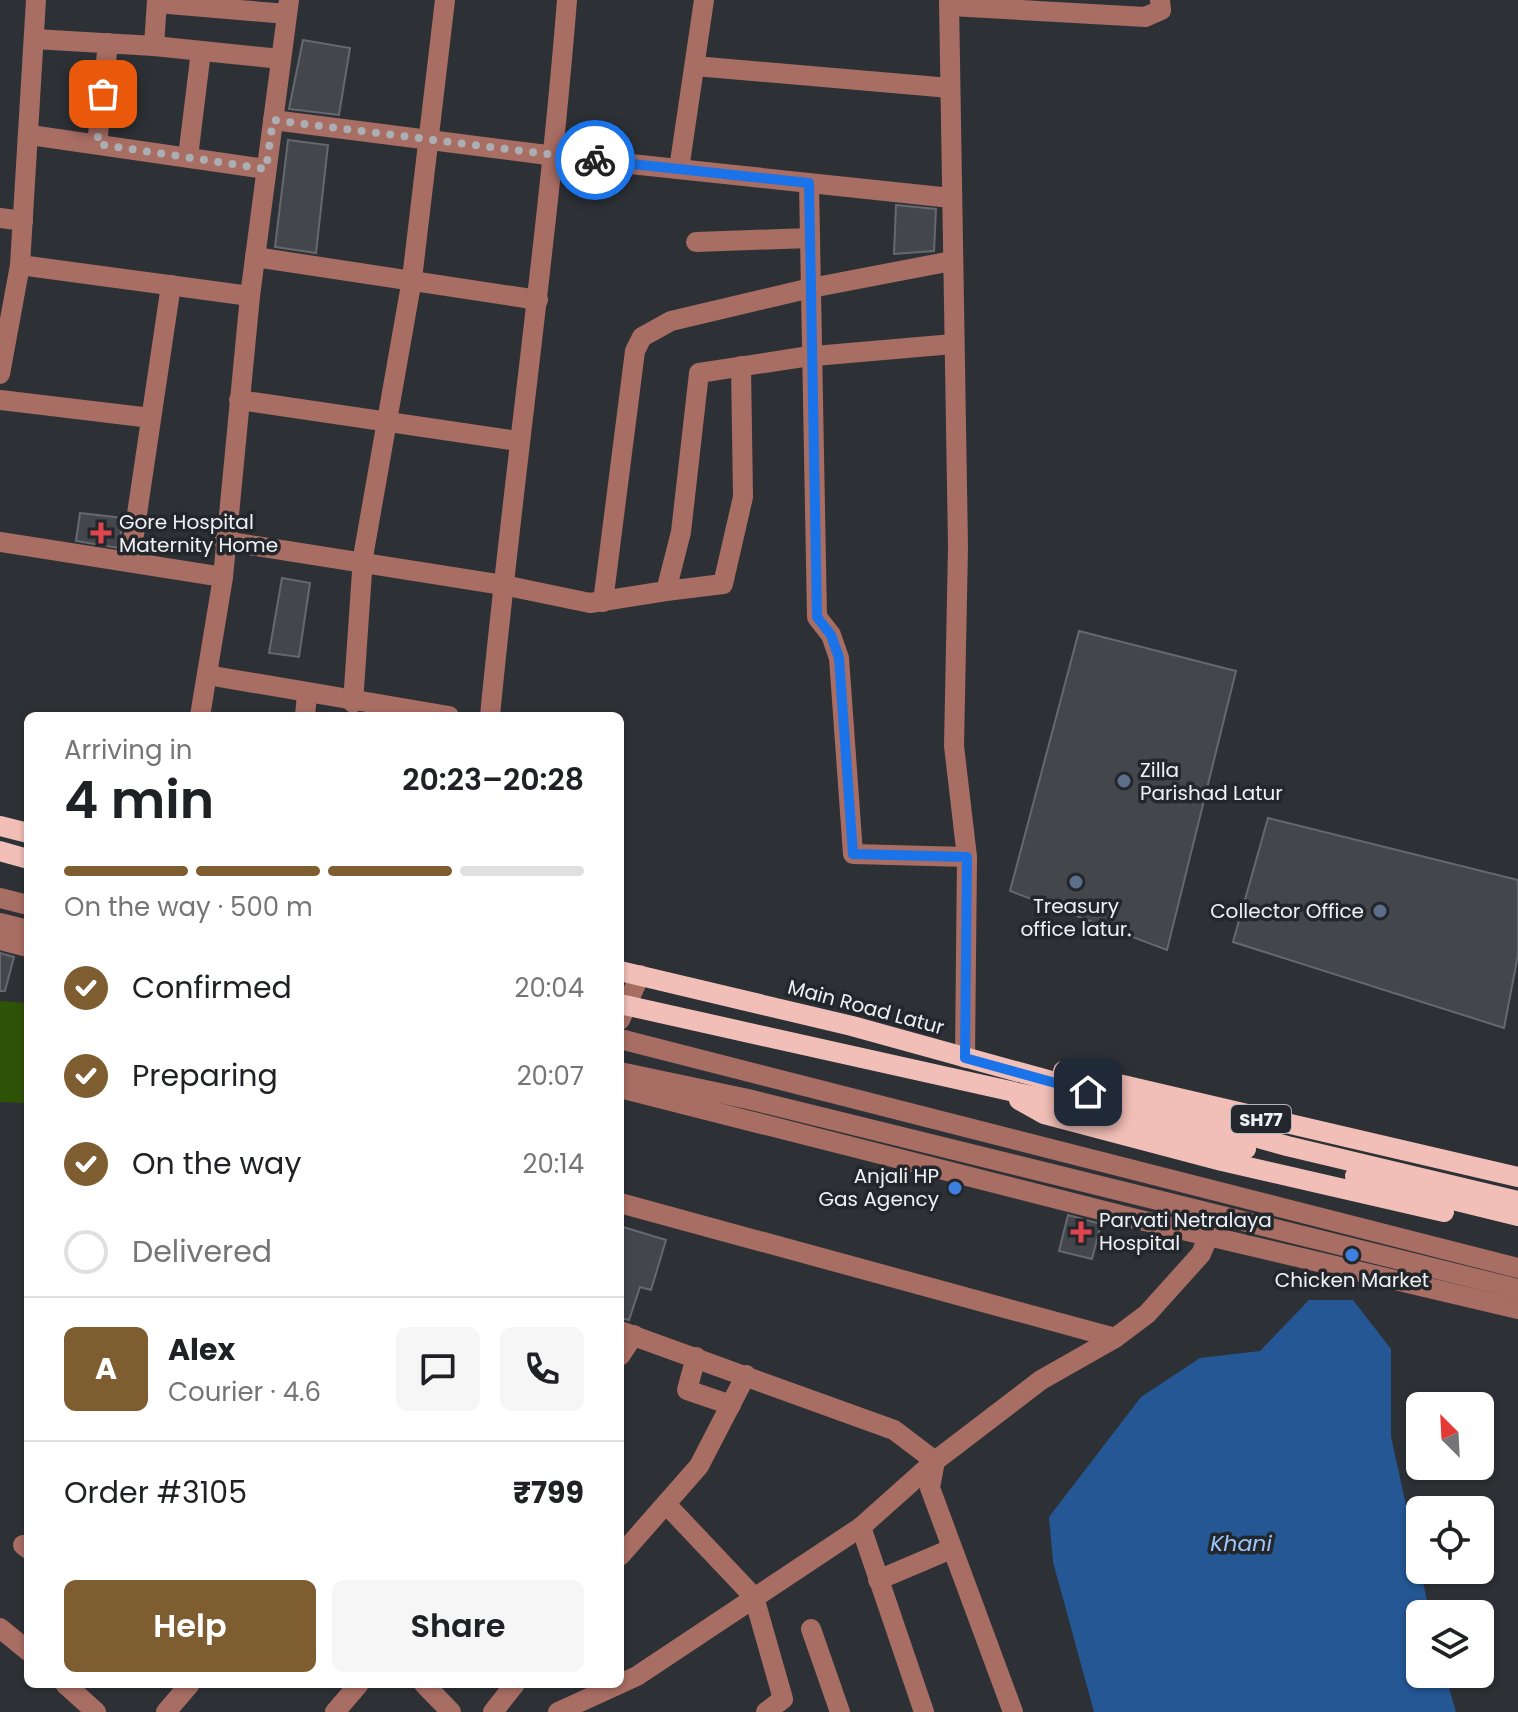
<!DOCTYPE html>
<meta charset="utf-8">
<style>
body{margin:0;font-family:Poppins,sans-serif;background:#f6f6f6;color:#202124;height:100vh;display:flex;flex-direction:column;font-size:30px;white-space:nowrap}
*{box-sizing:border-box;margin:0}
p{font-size:26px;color:#757577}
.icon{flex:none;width:44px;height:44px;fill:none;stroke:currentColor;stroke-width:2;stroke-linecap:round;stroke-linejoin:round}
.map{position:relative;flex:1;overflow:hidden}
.panel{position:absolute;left:24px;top:712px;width:600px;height:976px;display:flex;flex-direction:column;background:#fff;border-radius:12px;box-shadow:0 2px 6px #0004}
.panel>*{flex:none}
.needle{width:52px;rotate:336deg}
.tools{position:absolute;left:1406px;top:1392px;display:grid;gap:16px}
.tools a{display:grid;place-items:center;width:88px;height:88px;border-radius:12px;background:#fff;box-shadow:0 2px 6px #0004;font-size:40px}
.pin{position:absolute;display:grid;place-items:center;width:68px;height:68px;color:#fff;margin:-34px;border-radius:16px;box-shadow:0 4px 12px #0006}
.courier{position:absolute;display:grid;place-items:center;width:80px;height:80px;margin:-40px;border:6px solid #1a73e8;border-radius:50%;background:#fff;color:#222;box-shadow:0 2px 10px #0007}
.overview em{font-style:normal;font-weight:600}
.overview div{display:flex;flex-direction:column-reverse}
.overview{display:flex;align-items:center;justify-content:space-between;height:136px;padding:0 40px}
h1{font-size:52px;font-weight:600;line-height:60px}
.bar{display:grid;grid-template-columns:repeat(4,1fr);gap:12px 8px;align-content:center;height:96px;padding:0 40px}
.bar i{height:10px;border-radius:6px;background:#e0e0e0}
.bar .current{background:#7e5d30}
.bar p{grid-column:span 4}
.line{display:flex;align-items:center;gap:20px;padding:0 40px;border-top:2px solid #e0e0e0}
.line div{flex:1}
.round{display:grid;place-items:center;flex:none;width:84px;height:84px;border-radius:12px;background:#f6f6f6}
ol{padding:0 40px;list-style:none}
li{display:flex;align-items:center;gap:24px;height:88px}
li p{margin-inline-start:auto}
li .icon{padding:8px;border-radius:50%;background:#7e5d30;color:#fff;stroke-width:4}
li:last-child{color:#757577}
li i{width:44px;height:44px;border:4px solid #e0e0e0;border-radius:50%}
.cta{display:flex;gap:16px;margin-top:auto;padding:16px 40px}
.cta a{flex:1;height:92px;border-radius:12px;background:#7e5d30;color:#fff;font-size:32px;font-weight:600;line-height:92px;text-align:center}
.cta a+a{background:#f6f6f6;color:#202124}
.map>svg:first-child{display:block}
.green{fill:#2e5206}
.water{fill:#245794}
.building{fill:#43474c;stroke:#65696f;stroke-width:2}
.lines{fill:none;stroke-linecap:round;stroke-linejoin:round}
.minor{stroke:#a86d63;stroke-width:20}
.major{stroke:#f1bfb7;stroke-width:20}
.done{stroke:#abaeb2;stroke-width:8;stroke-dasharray:0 14.4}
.route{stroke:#1a73e8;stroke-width:10}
.health-dot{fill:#e0444e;stroke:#23272c;stroke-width:3}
.service-dot{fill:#5c6f8a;stroke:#23272c;stroke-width:3}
.shop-dot{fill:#3f7fe0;stroke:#23272c;stroke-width:3}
.labels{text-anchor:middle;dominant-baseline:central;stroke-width:7;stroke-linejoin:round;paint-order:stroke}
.shield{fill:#23272c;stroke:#b2b5b9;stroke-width:2}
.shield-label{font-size:18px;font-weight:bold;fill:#eff2f5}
.poi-label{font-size:20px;fill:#eff2f5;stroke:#23272c;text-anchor:start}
.street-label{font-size:20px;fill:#eff2f5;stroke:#23272c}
.water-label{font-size:22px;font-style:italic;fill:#9cc5f9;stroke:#23272c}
</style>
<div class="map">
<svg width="1518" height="1712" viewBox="0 0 1518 1712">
<rect width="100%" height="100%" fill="#2d3136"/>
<path class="green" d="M0,1001L28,1003V1103L0,1102Z"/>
<path class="water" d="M1309,1300H1353L1391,1349V1437L1430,1614H1420V1674H1445L1456,1712H1094L1053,1562L1049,1517L1141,1397L1200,1358L1260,1351Z"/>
<g class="building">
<path d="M303,40L350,48L339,115L289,109Z"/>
<path d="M288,140L328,145L316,253L275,247Z"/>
<path d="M896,205L936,209L934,251L894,254Z"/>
<path d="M80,513L123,518L119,548L76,541Z"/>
<path d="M282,578L310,583L299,657L269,653Z"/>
<path d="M1079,631L1236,671L1167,950L1010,891Z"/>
<path d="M1268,818L1518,880V955L1504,1028L1233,942Z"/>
<path d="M0,953L14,957L5,991H0Z"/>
<path d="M1068,1215L1101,1224L1092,1259L1059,1251Z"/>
<path d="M620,1226L666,1240L651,1290L640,1287L629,1320L620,1318Z"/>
</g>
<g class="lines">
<g class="minor">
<path d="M949,0L958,547L954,746L967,857L965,1058"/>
<path d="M157,3L287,14"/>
<path d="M950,6L1145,17L1161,10L1160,0"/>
<path d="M34,39L154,46L280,59"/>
<path d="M154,46L157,0"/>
<path d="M695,66L950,88"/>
<path d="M273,120L555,156L951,198"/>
<path d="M30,135L266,169"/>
<path d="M97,144L108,43"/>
<path d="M188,157L201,51"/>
<path d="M679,169L704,0"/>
<path d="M809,183L817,617L831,635L839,658L853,854L967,857"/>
<path d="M0,218L23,221"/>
<path d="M696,242L810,238"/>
<path d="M255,257L538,300"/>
<path d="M20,265L250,296"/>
<path d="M0,374L20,265L36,0"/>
<path d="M0,400L151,418"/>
<path d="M239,400L518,441"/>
<path d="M224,541L503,585L590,603L666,591L681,532L699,373L803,357L953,344"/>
<path d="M0,542L223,577"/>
<path d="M130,561L171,285"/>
<path d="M666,591L723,584L743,497L741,366"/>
<path d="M603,602L635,351L642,337L671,321L811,288L952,261"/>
<path d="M207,675L449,716"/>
<path d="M353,703L363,557L412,279L445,0"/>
<path d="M200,716L223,577L250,296L289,0"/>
<path d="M305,716L307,694"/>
<path d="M490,716C513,477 548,239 567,0"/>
<path d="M0,898L28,905"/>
<path d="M0,923L28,930"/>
<path d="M0,940L28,947"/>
<path d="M620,1020L640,975"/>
<path d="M620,1039L1518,1268"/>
<path d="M620,1072L748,1099L1518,1289"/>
<path d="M620,1088L1132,1218L1518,1309"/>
<path d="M620,1203L1115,1338"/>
<path d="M620,1331L894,1430L935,1461L930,1488L1013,1712"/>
<path d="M620,1356L634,1335"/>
<path d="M696,1357L687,1390L731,1405"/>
<path d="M666,1504L754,1597L783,1699L766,1712"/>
<path d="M861,1527L924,1712"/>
<path d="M23,1545L28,1549"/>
<path d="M620,1556L699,1466L746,1375"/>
<path d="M878,1580L951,1549"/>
<path d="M0,1628L28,1651"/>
<path d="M811,1629L840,1712"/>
<path d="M65,1684L96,1712"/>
<path d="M424,1684L451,1712"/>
<path d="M166,1712L190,1684"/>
<path d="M335,1712L359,1684"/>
<path d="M493,1712L515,1684"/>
<path d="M558,1712L637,1676L861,1527L935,1461L1041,1380L1115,1338L1147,1314L1201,1254L1214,1223"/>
</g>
<g class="major">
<path d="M0,826L28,833"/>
<path d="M0,851L28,859"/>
<path d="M620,971L852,1026L1287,1146L1518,1201"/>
<path d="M620,1004L1059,1102L1246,1149"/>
<path d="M1063,1071L1518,1177"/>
<path d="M1019,1100L1044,1114L1222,1161L1444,1212"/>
<path d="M1355,1176L1518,1216"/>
</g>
</g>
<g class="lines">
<path class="done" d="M103,94L97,144L266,169L273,120L595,160"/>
<path class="route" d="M595,160L809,183L817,617L831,635L839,658L853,854L967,857L965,1058L1088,1092"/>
</g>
<g class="health-dot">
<path d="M97 521h8v8h8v8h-8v8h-8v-8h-8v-8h8z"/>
<path d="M1077 1220h8v8h8v8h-8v8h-8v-8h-8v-8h8z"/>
</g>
<g class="service-dot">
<circle cx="1124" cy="781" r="8"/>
<circle cx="1076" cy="882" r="8"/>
<circle cx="1380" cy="911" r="8"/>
</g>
<g class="shop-dot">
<circle cx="955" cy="1188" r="8"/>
<circle cx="1352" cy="1255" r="8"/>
</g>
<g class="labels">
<rect class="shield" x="1231" y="1105" width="60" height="28" rx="6"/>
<g class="shield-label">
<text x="1261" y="1119">SH77</text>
</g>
<g class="poi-label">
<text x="119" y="522">Gore Hospital<tspan x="119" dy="23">Maternity Home</tspan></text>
<text x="1140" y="770">Zilla<tspan x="1140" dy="23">Parishad Latur</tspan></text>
<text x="1076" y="906" text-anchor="middle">Treasury<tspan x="1076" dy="23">office latur.</tspan></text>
<text x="1364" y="911" text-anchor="end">Collector Office</text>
<text x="939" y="1176" text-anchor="end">Anjali HP<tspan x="939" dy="23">Gas Agency</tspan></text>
<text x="1099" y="1220">Parvati Netralaya<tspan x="1099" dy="23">Hospital</tspan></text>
<text x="1352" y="1280" text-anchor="middle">Chicken Market</text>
</g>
<g class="street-label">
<text transform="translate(866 1007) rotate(15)">Main Road Latur</text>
</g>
<g class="water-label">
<text x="1241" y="1543">Khani</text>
</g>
</g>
</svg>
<div class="tools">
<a><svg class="needle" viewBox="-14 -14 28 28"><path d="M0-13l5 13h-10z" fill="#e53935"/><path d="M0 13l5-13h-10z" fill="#757577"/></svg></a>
<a><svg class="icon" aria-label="locate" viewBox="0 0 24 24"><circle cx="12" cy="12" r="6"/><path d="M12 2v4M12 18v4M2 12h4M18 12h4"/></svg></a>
<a><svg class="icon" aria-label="layers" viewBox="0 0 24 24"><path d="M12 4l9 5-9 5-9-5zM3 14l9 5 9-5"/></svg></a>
</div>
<div class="pin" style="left:103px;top:94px;background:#ea580c"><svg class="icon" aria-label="bag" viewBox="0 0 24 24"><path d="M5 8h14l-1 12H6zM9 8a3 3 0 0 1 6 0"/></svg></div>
<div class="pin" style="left:1088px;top:1092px;background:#1f2937"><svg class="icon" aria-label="home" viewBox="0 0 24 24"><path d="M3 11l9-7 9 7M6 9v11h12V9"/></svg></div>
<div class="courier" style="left:595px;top:160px"><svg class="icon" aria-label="bike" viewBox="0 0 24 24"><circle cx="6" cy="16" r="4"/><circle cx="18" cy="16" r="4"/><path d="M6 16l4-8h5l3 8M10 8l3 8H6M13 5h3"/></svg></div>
<section class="panel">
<div class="overview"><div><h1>4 min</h1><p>Arriving in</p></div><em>20:23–20:28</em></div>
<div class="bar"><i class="current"></i><i class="current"></i><i class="current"></i><i></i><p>On the way · 500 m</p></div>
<ol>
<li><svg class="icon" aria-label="check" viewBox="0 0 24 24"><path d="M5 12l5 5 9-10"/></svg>Confirmed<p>20:04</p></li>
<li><svg class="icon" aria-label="check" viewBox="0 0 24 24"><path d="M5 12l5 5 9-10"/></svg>Preparing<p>20:07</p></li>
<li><svg class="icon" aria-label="check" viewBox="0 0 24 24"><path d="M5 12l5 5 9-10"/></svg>On the way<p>20:14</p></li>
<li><i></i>Delivered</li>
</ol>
<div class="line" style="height:144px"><b class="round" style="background:#7e5d30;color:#fff">A</b><div><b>Alex</b><p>Courier · 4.6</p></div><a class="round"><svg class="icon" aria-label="chat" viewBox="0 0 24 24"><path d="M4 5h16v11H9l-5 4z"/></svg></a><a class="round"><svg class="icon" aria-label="phone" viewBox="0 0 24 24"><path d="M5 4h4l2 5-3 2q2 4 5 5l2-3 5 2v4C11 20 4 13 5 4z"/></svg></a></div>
<div class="line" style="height:104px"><div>Order #3105</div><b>₹799</b></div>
<div class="cta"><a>Help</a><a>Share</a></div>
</section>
</div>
